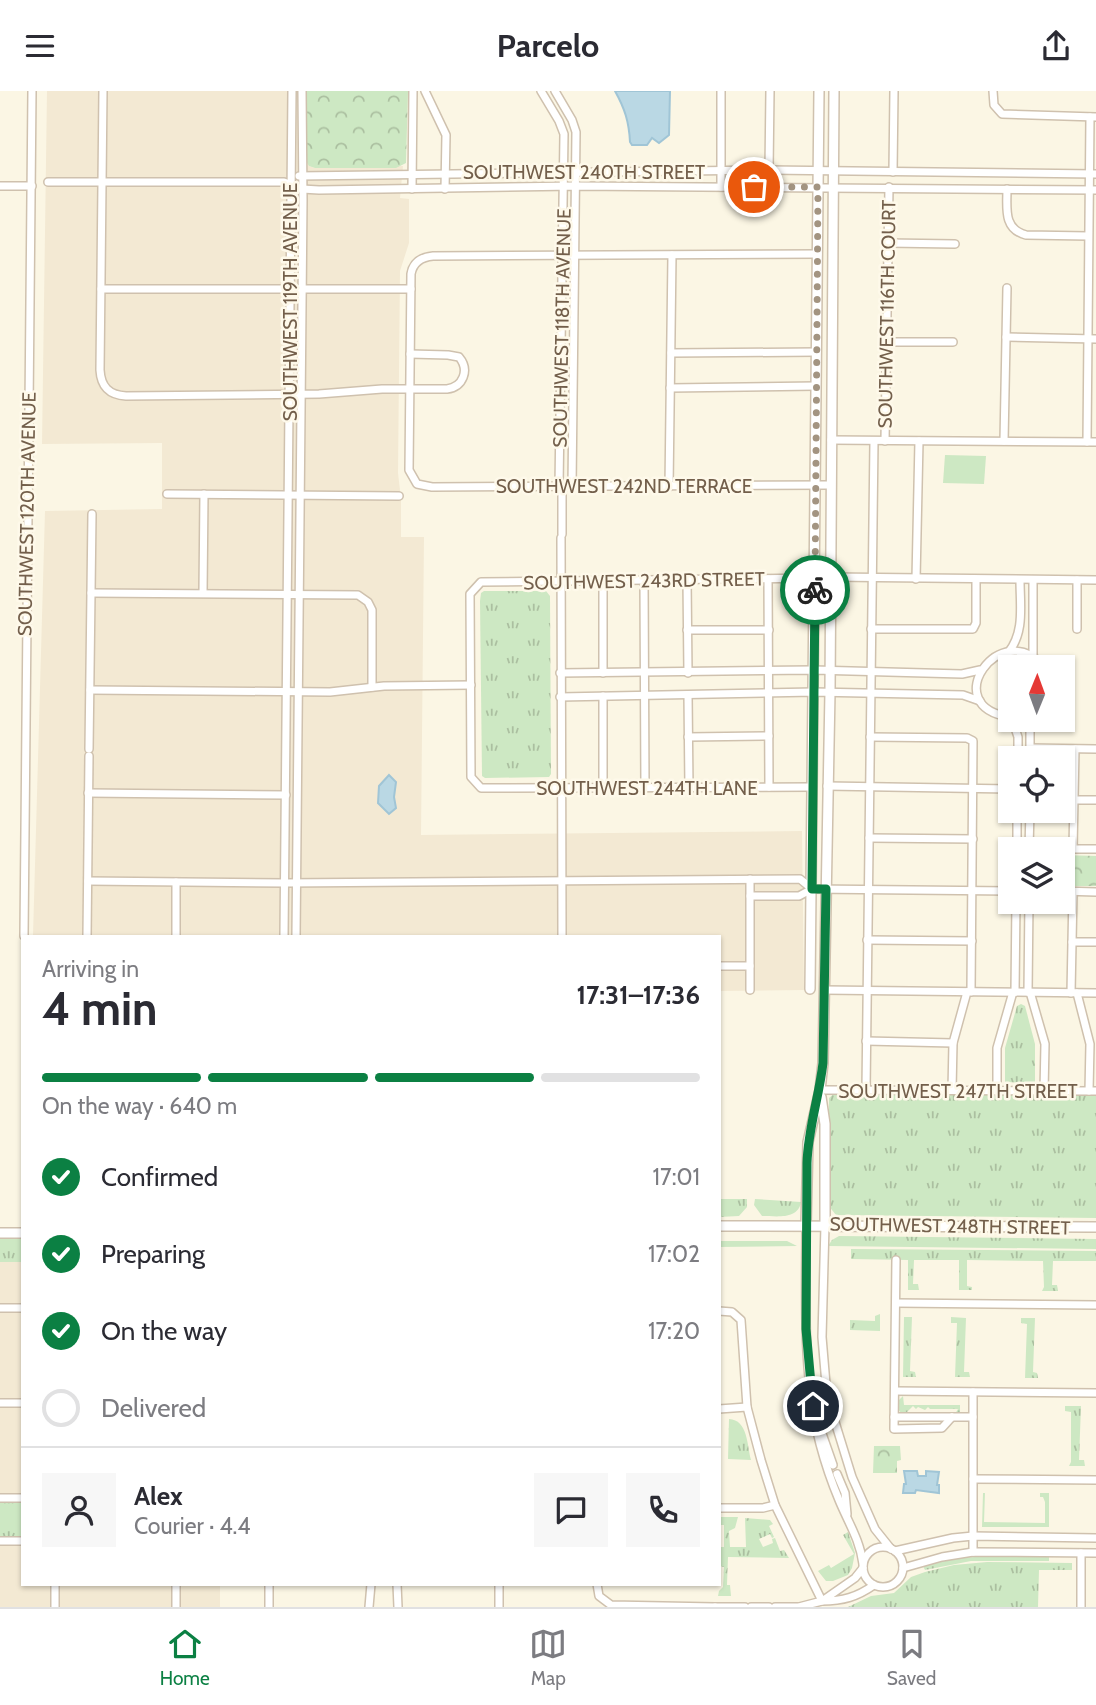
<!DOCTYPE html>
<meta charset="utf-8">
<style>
body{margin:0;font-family:Cabin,sans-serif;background:#f7f7f7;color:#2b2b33;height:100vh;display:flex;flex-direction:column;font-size:26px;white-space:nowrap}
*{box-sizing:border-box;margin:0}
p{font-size:23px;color:#7c7c81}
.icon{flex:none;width:38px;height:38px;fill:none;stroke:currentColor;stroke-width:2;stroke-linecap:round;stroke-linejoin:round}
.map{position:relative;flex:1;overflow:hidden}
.drawer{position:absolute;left:21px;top:844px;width:700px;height:651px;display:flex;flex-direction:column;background:#fff;border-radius:0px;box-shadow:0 2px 5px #0004}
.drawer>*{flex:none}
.needle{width:46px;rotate:1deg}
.controls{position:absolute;left:998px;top:564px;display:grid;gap:14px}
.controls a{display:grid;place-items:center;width:77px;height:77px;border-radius:0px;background:#fff;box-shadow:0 2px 5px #0004;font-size:35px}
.pin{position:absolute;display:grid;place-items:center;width:60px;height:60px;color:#fff;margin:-30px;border:4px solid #fff;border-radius:50%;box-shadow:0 2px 7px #0007}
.courier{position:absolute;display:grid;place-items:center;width:70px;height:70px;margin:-35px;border:5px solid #0b8043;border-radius:50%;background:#fff;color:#222;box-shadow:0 2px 9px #0007}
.headline em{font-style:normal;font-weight:800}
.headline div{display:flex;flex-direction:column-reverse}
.headline{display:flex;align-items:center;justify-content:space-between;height:119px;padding:0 21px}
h1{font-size:46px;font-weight:800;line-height:52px}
.bar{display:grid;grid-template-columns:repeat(4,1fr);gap:10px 7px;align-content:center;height:84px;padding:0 21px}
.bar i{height:9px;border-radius:5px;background:#e1e1e2}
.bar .active{background:#0b8043}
.bar p{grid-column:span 4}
.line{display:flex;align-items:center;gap:18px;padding:0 21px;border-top:2px solid #e1e1e2}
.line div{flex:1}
.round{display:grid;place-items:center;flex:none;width:74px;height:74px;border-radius:0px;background:#f7f7f7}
ol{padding:0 21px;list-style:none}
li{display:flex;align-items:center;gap:21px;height:77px}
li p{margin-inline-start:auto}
li .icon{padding:7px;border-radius:50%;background:#0b8043;color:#fff;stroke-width:4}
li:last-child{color:#7c7c81}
li i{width:38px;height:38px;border:4px solid #e1e1e2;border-radius:50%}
header{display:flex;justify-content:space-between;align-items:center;height:91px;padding:0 21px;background:#fff;font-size:32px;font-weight:800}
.tab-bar{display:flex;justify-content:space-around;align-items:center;height:98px;border-top:2px solid #e1e1e2;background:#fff;font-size:19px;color:#7c7c81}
.tab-bar a{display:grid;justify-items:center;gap:4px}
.tab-bar .active{color:#0b8043}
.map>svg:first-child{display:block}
.residential{fill:#f3e9d3}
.grass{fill:url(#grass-tufts)}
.forest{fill:url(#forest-crowns)}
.pitch{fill:#cde8c3}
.water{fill:#bad8e4;stroke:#a0c5d6;stroke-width:2}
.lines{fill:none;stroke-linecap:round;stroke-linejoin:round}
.minor-casing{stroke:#cfc1ae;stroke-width:10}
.tertiary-casing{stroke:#cfc1ae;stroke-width:12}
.minor{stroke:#fff;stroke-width:7}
.tertiary{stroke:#fff;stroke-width:9}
.done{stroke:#a39481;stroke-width:7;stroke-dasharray:0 12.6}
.route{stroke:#0b8043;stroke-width:9}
.labels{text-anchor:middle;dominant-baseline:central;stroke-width:5;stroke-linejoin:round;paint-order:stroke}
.street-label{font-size:19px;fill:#735f4b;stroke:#fef9ea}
</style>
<header><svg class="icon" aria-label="menu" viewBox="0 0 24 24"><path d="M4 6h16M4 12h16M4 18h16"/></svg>Parcelo<svg class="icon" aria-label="share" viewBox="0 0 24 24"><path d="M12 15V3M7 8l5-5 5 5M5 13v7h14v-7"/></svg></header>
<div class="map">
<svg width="1096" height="1516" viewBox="0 0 1096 1516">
<defs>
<pattern id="grass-tufts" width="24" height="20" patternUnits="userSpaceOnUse" patternTransform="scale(1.75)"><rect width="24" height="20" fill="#cde8c3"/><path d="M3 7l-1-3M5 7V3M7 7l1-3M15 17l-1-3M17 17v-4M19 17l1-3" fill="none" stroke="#abbfa0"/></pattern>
<pattern id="forest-crowns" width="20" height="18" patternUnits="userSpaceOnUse" patternTransform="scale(1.75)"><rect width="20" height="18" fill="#cde8c3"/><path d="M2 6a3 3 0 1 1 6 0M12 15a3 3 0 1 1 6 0" fill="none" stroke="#abbfa0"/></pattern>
</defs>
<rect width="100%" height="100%" fill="#fbf6e4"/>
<g class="residential">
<path d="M47,0H304L309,75L315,77L403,75L400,107L409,108V152L400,180L398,382L401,408V446H424L421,744L802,740L804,899L719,900V845H33L45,420L162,418V352L42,353Z"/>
<path d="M0,1171H23V1493H220V1516H0Z"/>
</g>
<g class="grass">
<path d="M484,500H546L550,505L551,683L549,686L485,687L482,685L480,510L481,502Z"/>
<path d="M1021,913L1025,915L1035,953V992L1005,991V957L1017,915Z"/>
<path d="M836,1001L1096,1003V1127L836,1124L828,1114L829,1007Z"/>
<path d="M719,1108H747V1116L739,1125L719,1126Z"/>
<path d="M755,1108L801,1111C798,1129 777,1125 762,1125L754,1114Z"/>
<path d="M839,1145L1096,1148V1158L828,1155L832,1149Z"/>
<rect x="0" y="1148" width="23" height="23"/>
<path d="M719,1150H787L797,1155L719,1156Z"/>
<path d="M851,1158L1096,1160V1170H1053L1052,1194H1057L1058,1200H1042L1044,1196L1043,1170L967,1169V1195L972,1196V1199H959V1169H914L913,1193H918L919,1199H908V1169L851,1168Z"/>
<path d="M880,1223V1240L850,1239V1229L875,1230V1225Z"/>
<path d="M904,1226H912L910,1280L915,1281L916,1286H903Z"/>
<path d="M951,1226L966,1227L964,1281H969L970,1286H955L957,1232H951Z"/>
<path d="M1021,1227H1035L1033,1281L1037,1282L1038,1287H1025L1027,1233L1021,1232Z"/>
<path d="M903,1305L904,1314H960V1323H955L958,1318C949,1318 940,1318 930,1318L928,1316L925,1319L918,1316L916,1318L913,1315L905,1323L901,1322L898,1318L899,1309Z"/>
<path d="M1065,1315H1081L1079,1369H1084L1085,1375H1069L1071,1371V1321L1065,1320Z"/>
<path d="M729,1328C748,1329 747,1354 751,1369L728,1368Z"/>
<path d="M983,1402H985L984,1431L1045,1432V1411L1043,1406H1040V1402H1049V1436H982Z"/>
<rect x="0" y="1411" width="23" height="35"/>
<path d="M719,1426H738L735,1437L729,1440L730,1456H746L745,1427L770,1429L773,1433L769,1435L774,1446L772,1447L770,1443L759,1448L763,1456L773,1452L772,1448L775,1447L780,1460L784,1459L789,1467L728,1466L727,1494H730L731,1505H718L719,1500L723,1496L724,1476L719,1475V1456H724V1434H719Z"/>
<path d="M848,1441L855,1462L852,1477L848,1484L833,1490H826L818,1480L829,1474L831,1477L854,1463L843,1444Z"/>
<path d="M991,1465L1049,1466V1470H971L925,1479L923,1475L958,1467Z"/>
<path d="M987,1471L1072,1472V1479H1039L1038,1516H848L871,1505L894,1502L911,1486L925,1481L954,1474Z"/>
</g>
<g class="forest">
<path d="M304,0H408L406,72L396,77H315L309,75L304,67Z"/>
<path d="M1062,764L1096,765V795H1062Z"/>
<path d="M874,1355H900L901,1369L897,1370V1382H873Z"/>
</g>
<path class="pitch" d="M945,364L986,365L984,393L943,392Z"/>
<g class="water">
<path d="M615,0H670L669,44L659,52L652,47L647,54H632L630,51C629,31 625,18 615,0Z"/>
<path d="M389,684L396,691L394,706L396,717L389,723L378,712L379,695Z"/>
<path d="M904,1380H917L918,1385H926V1380L939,1381L937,1394H939V1402L916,1399L915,1402H903L904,1393H906Z"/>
</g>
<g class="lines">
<g class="minor-casing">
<g id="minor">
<path d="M103,0L100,279C101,296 109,304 126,305L319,303L382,298H447C463,296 470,279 459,266L448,264L410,263"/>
<path d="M425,0L446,44L445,98"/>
<path d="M541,0L559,30L564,43L559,396"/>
<path d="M555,0L572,29L576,41L572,396"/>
<path d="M993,0L994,14L1002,23L1096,26"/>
<path d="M769,79L770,0"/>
<path d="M893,81L894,0"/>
<path d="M299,85L769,79L1096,83"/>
<path d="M48,91H284L302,98L319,99L575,95L1096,99"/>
<path d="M0,95H32"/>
<path d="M721,96V0"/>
<path d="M412,98L413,0"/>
<path d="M1007,98C1007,117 1003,138 1026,144L1088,145"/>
<path d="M888,152L955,153"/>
<path d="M818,163L433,165C422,166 413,171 411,183L409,379L417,393L432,396L830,394"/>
<path d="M101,198H411"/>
<path d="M1006,246L1096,248"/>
<path d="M887,251H953"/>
<path d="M671,262L817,261"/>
<path d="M670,297L816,295"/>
<path d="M831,349L1096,351"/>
<path d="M885,350L889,96"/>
<path d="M1004,350L1007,197"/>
<path d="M1087,351L1090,26"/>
<path d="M669,396L672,164"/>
<path d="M167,403L399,405"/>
<path d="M562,443V396"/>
<path d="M561,447L562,845"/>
<path d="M831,486L1096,489"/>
<path d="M768,488L769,696"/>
<path d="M916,488L919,350"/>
<path d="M687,489L688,582"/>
<path d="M603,490V582"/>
<path d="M644,490L645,697"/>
<path d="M91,502L358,504L368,511L372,519V596"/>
<path d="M203,502L204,403"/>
<path d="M871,538H973L976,532V488"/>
<path d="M1077,538V489"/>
<path d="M687,539H769"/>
<path d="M1008,562C1025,541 1020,515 1020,489"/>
<path d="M1033,566V490"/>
<path d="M560,582L814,579L962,583L980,579"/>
<path d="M90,599L330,601L384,595L471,594"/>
<path d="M688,604L689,697"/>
<path d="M603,605V698"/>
<path d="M560,606L814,601L963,604L980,610"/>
<path d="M1010,626C936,616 1001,524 1044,576"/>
<path d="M1012,628L1018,646V667"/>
<path d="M688,646L769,645"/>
<path d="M870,646L967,647L973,650L971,901"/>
<path d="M1030,657L1096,658"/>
<path d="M89,658L92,423"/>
<path d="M1030,667V628"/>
<path d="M827,695L1010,698"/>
<path d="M812,696L481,697L471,686L470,503L481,491L815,487"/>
<path d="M88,702L286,704"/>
<path d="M1074,709H1096"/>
<path d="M869,747L973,748"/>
<path d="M1017,758V719"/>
<path d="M1029,758L1030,719"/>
<path d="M1062,758H1096"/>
<path d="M1073,758L1075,658"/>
<path d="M750,788V899"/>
<path d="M88,790L285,792L800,788L812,798"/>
<path d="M812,798L1010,800"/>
<path d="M1062,800L1096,801"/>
<path d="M750,805H799L812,798"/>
<path d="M24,845L32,0"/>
<path d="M87,845L89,665"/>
<path d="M176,845V791"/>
<path d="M284,845L292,0"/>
<path d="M296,845L303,109L302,0"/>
<path d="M867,849L972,850"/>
<path d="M1072,851H1096"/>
<path d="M719,875H750"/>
<path d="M824,899L1096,902"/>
<path d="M1015,901L1016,810"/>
<path d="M1028,901L1029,810"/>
<path d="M1030,901L1045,953L1044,1000"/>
<path d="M1071,902L1073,801"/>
<path d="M1077,902L1090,953L1089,1000"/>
<path d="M866,950L953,952"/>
<path d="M820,999L1096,1000"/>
<path d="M866,999L874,350"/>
<path d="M952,999L953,952L967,901"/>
<path d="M997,1000V957L1013,901"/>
<path d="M806,1134C806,1206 802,1282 820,1353C825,1372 831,1390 839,1409C848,1431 860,1449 863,1473"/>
<path d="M825,1134L822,1246L827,1305L852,1386L875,1438L891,1458"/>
<path d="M896,1169L894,1338L942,1337L952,1326"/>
<path d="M896,1212L1096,1214"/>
<path d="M0,1217H23"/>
<path d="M719,1220L732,1221L741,1229L747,1316L761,1369L775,1414L822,1510L799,1516"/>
<path d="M895,1300L1096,1302"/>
<path d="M0,1312H23"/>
<path d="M719,1318L747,1316"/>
<path d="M894,1326H973"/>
<path d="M819,1334L833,1374"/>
<path d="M837,1383L845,1402L847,1423"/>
<path d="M973,1388L1096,1389"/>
<path d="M0,1407H23"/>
<path d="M719,1417H763L775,1414"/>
<path d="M0,1450H23"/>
<circle cx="883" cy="1476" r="20"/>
<path d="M895,1460L953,1447L973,1445L1096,1447"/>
<path d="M973,1461V1301"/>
<path d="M863,1477L855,1487L822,1510C843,1510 857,1506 874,1494"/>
<path d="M903,1477L942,1466L973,1461L1096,1462"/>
<path d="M397,1493L398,1516"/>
<path d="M597,1493L599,1505L611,1514L715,1516"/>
<path d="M55,1516V1493"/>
<path d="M176,1516V1493"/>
<path d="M269,1516V1493"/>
<path d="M369,1516L371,1493"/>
<path d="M499,1516V1493"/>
<path d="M715,1516H745"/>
<path d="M751,1516H769"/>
<path d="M775,1516H797"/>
<path d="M1081,1516V1462"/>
</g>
</g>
<g class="tertiary-casing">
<g id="tertiary">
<path d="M810,898L819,0"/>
<path d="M821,1006L825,1033V1134"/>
<path d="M806,1134L808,1051L820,999L823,972L830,601L834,0"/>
<path d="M719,1135L1096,1136"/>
<path d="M0,1142H23"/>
</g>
</g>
<use href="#minor" class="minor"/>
<use href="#tertiary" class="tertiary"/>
</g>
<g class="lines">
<path class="done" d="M754,96H818L815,499"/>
<path class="route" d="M813,1315L806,1238L807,1072C808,1038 819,1006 823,972L826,798H812L815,499"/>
</g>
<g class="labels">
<g class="street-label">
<text x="584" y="81">SOUTHWEST 240TH STREET</text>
<text transform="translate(290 211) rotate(-90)">SOUTHWEST 119TH AVENUE</text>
<text transform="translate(887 223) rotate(-89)">SOUTHWEST 116TH COURT</text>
<text transform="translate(562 237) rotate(-89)">SOUTHWEST 118TH AVENUE</text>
<text x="624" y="395">SOUTHWEST 242ND TERRACE</text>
<text transform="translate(27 423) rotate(-89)">SOUTHWEST 120TH AVENUE</text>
<text transform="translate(644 490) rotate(-1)">SOUTHWEST 243RD STREET</text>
<text x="647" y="697">SOUTHWEST 244TH LANE</text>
<text x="958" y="1000">SOUTHWEST 247TH STREET</text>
<text transform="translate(950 1135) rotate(1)">SOUTHWEST 248TH STREET</text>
</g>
</g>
</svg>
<div class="controls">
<a><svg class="needle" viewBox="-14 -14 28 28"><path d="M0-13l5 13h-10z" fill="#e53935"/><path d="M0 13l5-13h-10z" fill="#7c7c81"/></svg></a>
<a><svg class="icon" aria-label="locate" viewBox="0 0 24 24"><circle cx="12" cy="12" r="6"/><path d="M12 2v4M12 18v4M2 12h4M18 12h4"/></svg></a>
<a><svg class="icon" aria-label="layers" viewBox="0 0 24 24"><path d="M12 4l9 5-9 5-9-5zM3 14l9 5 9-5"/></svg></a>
</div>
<div class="pin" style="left:754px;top:96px;background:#ea580c"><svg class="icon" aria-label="bag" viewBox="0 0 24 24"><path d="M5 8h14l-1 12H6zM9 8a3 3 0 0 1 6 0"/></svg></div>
<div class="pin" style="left:813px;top:1315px;background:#1f2937"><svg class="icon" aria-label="home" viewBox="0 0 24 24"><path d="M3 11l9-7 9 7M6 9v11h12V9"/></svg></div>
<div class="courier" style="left:815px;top:499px"><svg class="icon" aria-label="bike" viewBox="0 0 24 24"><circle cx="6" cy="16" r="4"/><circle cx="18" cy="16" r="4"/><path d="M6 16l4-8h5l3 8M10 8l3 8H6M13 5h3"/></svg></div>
<section class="drawer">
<div class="headline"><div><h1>4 min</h1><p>Arriving in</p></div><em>17:31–17:36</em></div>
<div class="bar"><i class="active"></i><i class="active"></i><i class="active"></i><i></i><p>On the way · 640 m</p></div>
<ol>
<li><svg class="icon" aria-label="check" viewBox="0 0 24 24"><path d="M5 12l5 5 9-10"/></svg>Confirmed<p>17:01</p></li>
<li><svg class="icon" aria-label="check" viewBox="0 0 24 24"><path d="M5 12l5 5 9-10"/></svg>Preparing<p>17:02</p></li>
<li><svg class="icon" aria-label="check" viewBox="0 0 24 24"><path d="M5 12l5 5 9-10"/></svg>On the way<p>17:20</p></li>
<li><i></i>Delivered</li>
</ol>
<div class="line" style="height:126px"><a class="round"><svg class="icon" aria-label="person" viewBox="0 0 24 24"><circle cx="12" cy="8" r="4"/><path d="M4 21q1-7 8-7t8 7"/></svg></a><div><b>Alex</b><p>Courier · 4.4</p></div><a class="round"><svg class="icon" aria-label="chat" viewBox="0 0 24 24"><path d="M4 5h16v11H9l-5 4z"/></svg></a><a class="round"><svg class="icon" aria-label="phone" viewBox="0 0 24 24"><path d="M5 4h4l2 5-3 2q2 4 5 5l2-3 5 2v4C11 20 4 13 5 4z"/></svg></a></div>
</section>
</div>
<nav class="tab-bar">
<a class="active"><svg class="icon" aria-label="home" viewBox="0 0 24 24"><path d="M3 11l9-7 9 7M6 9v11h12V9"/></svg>Home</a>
<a><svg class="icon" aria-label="map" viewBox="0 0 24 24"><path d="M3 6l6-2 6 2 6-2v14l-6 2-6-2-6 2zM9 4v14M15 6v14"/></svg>Map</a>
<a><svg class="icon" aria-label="saved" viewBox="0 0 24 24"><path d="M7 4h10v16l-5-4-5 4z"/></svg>Saved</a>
</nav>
